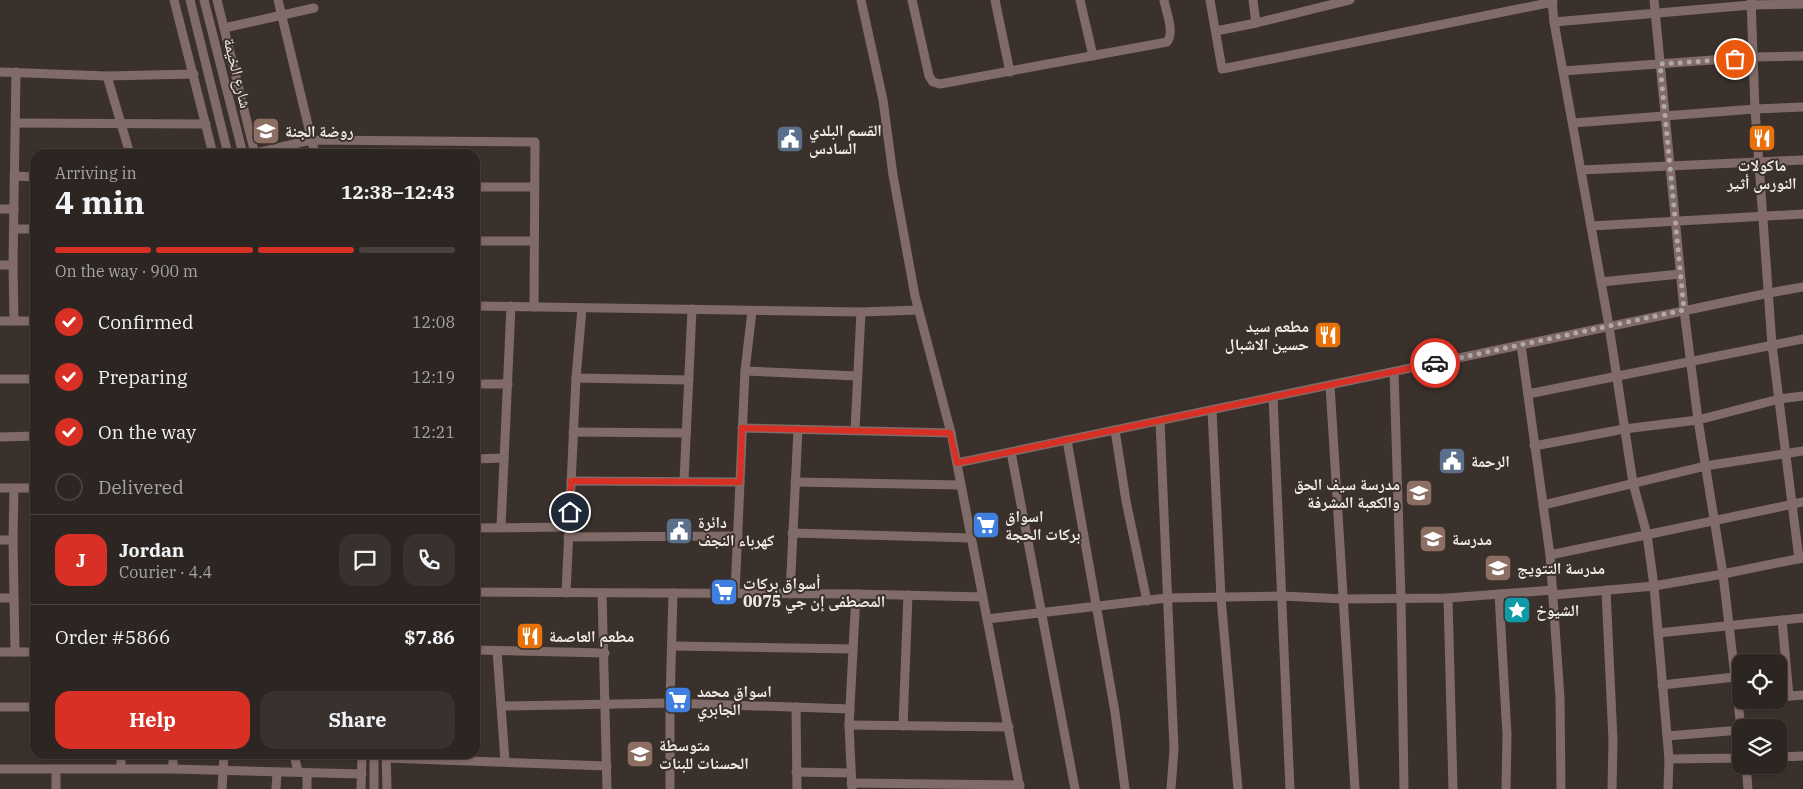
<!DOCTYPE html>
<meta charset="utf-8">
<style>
body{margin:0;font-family:"IBM Plex Serif","Noto Naskh Arabic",serif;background:#38312e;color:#f1f3f6;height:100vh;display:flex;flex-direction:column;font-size:19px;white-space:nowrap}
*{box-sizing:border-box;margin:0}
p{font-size:16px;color:#a6a5a5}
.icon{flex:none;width:28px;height:28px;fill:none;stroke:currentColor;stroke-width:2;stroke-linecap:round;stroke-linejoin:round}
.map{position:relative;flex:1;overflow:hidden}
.sheet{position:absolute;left:30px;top:149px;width:450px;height:610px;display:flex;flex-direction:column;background:#2c2521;border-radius:15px;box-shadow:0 1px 4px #0004,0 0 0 1px #48423f}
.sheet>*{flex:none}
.controls{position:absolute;left:1732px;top:654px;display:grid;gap:10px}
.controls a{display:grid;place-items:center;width:55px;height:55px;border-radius:10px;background:#2c2521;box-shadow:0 1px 4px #0004,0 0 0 1px #48423f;font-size:25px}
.pin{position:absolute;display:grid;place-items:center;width:42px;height:42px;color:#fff;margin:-21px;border:2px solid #fff;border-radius:50%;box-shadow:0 1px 5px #0007}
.courier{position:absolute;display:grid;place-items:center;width:50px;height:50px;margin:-25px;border:4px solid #d93025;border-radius:50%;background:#fff;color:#222;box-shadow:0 1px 6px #0007}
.headline em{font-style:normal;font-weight:700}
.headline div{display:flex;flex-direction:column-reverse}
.headline{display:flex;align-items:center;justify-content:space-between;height:85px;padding:0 25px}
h1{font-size:32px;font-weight:700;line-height:38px}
.bar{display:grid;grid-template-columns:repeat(4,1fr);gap:8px 5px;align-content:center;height:60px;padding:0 25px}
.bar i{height:6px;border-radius:4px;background:#48423f}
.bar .on{background:#d93025}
.bar p{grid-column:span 4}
.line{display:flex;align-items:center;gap:12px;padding:0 25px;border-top:1px solid #48423f}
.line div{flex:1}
.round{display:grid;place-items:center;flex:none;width:52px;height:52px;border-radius:15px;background:#38312e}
ol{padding:0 25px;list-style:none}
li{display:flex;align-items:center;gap:15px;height:55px}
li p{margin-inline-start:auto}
li .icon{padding:5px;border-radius:50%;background:#d93025;color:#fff;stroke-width:4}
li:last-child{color:#a6a5a5}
li i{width:28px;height:28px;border:2px solid #48423f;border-radius:50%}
.cta{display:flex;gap:10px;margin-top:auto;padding:10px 25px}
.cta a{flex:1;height:58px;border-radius:15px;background:#d93025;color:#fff;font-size:20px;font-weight:700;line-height:58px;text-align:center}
.cta a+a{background:#38312e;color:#f1f3f6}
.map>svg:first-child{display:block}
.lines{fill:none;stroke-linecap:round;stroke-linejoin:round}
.minor{stroke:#816b68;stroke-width:9}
.done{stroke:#b1a9a5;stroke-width:5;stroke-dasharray:0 9}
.route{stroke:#d93025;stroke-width:6}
.labels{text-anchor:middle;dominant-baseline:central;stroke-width:4;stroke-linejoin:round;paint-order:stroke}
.street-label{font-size:16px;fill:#f0eae6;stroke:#3b312c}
.poi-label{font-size:16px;font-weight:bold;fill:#f0eae6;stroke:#3b312c;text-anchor:start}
</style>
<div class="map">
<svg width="1803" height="789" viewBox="0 0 1803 789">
<rect width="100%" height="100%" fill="#3b312c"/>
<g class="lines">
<g class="minor">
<path d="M174,0L213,154"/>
<path d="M190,0L228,154"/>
<path d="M204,0L243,154"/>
<path d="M217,0L255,154"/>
<path d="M278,0L315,154"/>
<path d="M861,0L883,100L893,175L915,296L951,433L1020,789"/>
<path d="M912,0L929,76L933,82L940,84L1167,42C1175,32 1166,12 1164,0"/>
<path d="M995,0L1010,72"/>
<path d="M1080,0L1093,56"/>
<path d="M1210,0L1222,69L1553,2"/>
<path d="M1253,0L1256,23"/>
<path d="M1552,0L1554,22L1609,326L1633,483L1647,535L1654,586L1669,759L1668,789"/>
<path d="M1654,0L1684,310L1698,420L1723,574L1741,728"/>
<path d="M1751,0L1755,109L1772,345L1799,559"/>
<path d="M1554,22L1751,5L1803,4"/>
<path d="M224,28L314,8"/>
<path d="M1216,31L1256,23L1350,0"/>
<path d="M1563,71L1753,57L1803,56"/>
<path d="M0,72L107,76L194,74"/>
<path d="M107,76L130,154"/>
<path d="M15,123L206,124"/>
<path d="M1573,123L1755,109L1803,107"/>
<path d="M251,154L311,140L535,142L534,307"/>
<path d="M1581,170L1803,160"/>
<path d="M14,176L35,177"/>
<path d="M475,187H534"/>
<path d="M0,209H14"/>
<path d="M1591,226L1803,214"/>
<path d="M14,229H35"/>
<path d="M475,241H534"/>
<path d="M0,265H13"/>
<path d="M1601,282L1680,274"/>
<path d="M475,306L861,312L918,310"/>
<path d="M0,321H35"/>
<path d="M14,321L13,265L16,72"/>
<path d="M1521,345L1550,555L1560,698L1561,789"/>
<path d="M745,371L857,376"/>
<path d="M1394,372L1401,599L1404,789"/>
<path d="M576,378L689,380"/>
<path d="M0,379H35"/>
<path d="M475,384H508"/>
<path d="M1330,385L1355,789"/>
<path d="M1528,394L1803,339"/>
<path d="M1273,397L1290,789"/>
<path d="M1212,410L1221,598L1238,789"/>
<path d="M1160,421L1174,749L1171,789"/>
<path d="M742,428L951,433"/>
<path d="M855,430L861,312"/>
<path d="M1115,430L1126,501L1147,601"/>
<path d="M573,432L686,433"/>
<path d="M0,437L35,436"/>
<path d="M1067,440L1115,712L1125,789"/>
<path d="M1534,446L1624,429L1698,420L1779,399L1803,396"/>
<path d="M1011,452L1075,789"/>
<path d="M475,459L504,458"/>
<path d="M957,463L1769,293L1803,287"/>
<path d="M571,481L740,482"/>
<path d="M684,481L692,309"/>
<path d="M795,482L961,485"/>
<path d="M0,488H35"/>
<path d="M14,488L13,540L15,652"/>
<path d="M1543,505L1705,466L1803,451"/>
<path d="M501,527L511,306"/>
<path d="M475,528L569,527"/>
<path d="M792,533L971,538"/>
<path d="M568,537L738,536"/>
<path d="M0,540H13"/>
<path d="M1550,555L1803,502"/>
<path d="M1606,590L1613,741L1612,789"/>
<path d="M475,592L856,594L983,597"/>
<path d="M566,593L576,378L582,308"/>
<path d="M602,593L607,789"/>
<path d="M735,593L745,371L752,311"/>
<path d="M790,594L798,429"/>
<path d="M1499,594L1507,735L1506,789"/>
<path d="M1553,595L1654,586L1723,574L1802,558"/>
<path d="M0,598H14"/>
<path d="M1448,598L1453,789"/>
<path d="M987,619L1167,598L1282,596L1344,599L1448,598L1553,590"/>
<path d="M1782,620L1789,696"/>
<path d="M1658,633L1803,618"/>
<path d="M672,646L853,649"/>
<path d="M475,650L605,653"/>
<path d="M497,651L505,761"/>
<path d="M0,652H35"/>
<path d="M1662,685L1735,677"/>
<path d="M1779,697L1803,695"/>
<path d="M501,706L670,703L850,709"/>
<path d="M0,707H35"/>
<path d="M796,707L797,789"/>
<path d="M849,725L1009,727"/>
<path d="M903,726L908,595"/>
<path d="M1667,736L1741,730"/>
<path d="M121,754V769"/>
<path d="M294,754L298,772"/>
<path d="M374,754V789"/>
<path d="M386,754L387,789"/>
<path d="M1779,757L1803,756"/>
<path d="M386,758L607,766"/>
<path d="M1669,759L1741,758"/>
<path d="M1746,765L1748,789"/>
<path d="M0,769H173L362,774"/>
<path d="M173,769V754"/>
<path d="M796,772L851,773"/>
<path d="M851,783L1020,785"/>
<path d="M56,789V769"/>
<path d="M222,789L224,754"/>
<path d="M276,789L277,772"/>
<path d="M307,789V773"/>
<path d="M361,789L362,754"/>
<path d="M670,789V703L673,593"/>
<path d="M852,789L849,725L856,594"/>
</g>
</g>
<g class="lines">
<path class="done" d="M1435,363L1684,310L1660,64L1735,59"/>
<path class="route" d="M570,512L571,481L740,482L742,428L950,433L957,463L1435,363"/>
</g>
<defs>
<g id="school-square" transform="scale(1.4375)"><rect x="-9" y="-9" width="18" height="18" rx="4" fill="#8d6e63" stroke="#3b312c"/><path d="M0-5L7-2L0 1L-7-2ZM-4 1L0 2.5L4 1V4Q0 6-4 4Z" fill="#fff"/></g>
<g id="restaurant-square" transform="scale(1.4375)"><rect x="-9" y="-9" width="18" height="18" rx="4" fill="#e8710a" stroke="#3b312c"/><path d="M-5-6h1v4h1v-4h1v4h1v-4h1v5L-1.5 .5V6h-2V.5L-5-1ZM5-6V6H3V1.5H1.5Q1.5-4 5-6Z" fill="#fff"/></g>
<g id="civic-square" transform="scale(1.4375)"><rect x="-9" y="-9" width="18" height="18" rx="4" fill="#5c6f8a" stroke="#3b312c"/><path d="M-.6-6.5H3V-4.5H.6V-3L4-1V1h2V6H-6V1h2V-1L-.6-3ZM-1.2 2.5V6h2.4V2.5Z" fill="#fff"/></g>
<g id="supermarket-square" transform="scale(1.4375)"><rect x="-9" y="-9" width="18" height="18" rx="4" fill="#3f7fe0" stroke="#3b312c"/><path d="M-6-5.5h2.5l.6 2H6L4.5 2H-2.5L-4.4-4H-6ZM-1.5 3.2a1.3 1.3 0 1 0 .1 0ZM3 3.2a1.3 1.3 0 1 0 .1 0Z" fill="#fff"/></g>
<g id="sight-square" transform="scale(1.4375)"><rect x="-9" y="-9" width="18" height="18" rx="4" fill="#0f9aa8" stroke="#3b312c"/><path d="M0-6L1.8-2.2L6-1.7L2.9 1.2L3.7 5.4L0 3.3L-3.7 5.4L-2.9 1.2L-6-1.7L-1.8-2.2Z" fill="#fff"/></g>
</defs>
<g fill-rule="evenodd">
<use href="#school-square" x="266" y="131"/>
<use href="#restaurant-square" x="1762" y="138"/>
<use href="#civic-square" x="790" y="139"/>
<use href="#restaurant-square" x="1328" y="335"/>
<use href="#civic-square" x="1452" y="461"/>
<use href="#school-square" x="1419" y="493"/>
<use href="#supermarket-square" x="986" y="525"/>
<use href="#civic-square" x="679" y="531"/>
<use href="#school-square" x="1433" y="539"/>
<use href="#school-square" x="1498" y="568"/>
<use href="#supermarket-square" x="724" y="592"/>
<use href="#sight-square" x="1517" y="610"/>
<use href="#restaurant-square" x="530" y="636"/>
<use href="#supermarket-square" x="678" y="700"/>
<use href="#school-square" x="640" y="754"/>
</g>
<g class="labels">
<g class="street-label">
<text transform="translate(238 73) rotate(76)">شارع الخيمة</text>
</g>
<g class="poi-label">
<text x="809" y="130">القسم البلدي<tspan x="809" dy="18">السادس</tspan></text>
<text x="285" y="131">روضة الجنة</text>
<text x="1762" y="165" text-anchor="middle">ماكولات<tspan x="1762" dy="18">النورس أثير</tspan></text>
<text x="1309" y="326" text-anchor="end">مطعم سيد<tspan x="1309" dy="18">حسين الاشبال</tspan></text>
<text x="1471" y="461">الرحمة</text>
<text x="1400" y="484" text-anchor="end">مدرسة سيف الحق<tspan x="1400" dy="18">والكعبة المشرفة</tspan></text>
<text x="1005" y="516">اسواق<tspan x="1005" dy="18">بركات الحجة</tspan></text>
<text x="698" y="522">دائرة<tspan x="698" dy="18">كهرباء النجف</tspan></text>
<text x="1452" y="539">مدرسة</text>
<text x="1517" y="568">مدرسة التتويج</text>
<text x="743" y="583">أسواق بركات<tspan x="743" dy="18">المصطفی إن جي 0075</tspan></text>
<text x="1536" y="610">الشيوخ</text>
<text x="549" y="636">مطعم العاصمة</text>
<text x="697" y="691">اسواق محمد<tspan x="697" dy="18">الجابري</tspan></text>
<text x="659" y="745">متوسطة<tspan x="659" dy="18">الحسنات للبنات</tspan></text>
</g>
</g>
</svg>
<div class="controls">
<a><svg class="icon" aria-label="locate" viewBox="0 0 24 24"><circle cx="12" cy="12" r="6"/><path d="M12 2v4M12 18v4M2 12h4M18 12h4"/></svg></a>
<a><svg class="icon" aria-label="layers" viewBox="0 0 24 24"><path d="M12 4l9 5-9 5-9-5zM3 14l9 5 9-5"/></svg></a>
</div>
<div class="pin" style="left:1735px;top:59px;background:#ea580c"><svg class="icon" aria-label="bag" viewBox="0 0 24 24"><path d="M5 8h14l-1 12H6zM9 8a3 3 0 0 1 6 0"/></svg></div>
<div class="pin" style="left:570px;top:512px;background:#1f2937"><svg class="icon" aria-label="home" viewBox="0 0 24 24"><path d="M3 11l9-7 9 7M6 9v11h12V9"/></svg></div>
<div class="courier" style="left:1435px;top:363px"><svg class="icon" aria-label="car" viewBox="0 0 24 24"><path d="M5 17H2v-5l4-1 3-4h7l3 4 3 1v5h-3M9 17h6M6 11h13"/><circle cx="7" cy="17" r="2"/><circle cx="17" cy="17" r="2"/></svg></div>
<section class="sheet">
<div class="headline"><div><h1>4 min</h1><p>Arriving in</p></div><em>12:38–12:43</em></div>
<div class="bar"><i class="on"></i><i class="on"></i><i class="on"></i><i></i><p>On the way · 900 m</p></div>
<ol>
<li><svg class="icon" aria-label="check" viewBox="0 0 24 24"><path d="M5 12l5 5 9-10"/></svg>Confirmed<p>12:08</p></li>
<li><svg class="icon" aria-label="check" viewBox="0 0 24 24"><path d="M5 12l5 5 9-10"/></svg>Preparing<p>12:19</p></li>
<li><svg class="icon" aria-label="check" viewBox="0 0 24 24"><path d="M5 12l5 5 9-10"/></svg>On the way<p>12:21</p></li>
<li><i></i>Delivered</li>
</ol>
<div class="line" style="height:90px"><b class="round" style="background:#d93025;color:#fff">J</b><div><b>Jordan</b><p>Courier · 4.4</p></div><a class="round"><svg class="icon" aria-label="chat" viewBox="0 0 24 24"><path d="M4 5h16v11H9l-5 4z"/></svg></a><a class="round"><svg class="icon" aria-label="phone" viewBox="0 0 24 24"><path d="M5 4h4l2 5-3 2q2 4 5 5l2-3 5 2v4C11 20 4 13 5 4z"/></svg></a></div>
<div class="line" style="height:65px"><div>Order #5866</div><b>$7.86</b></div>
<div class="cta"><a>Help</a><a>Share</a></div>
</section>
</div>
